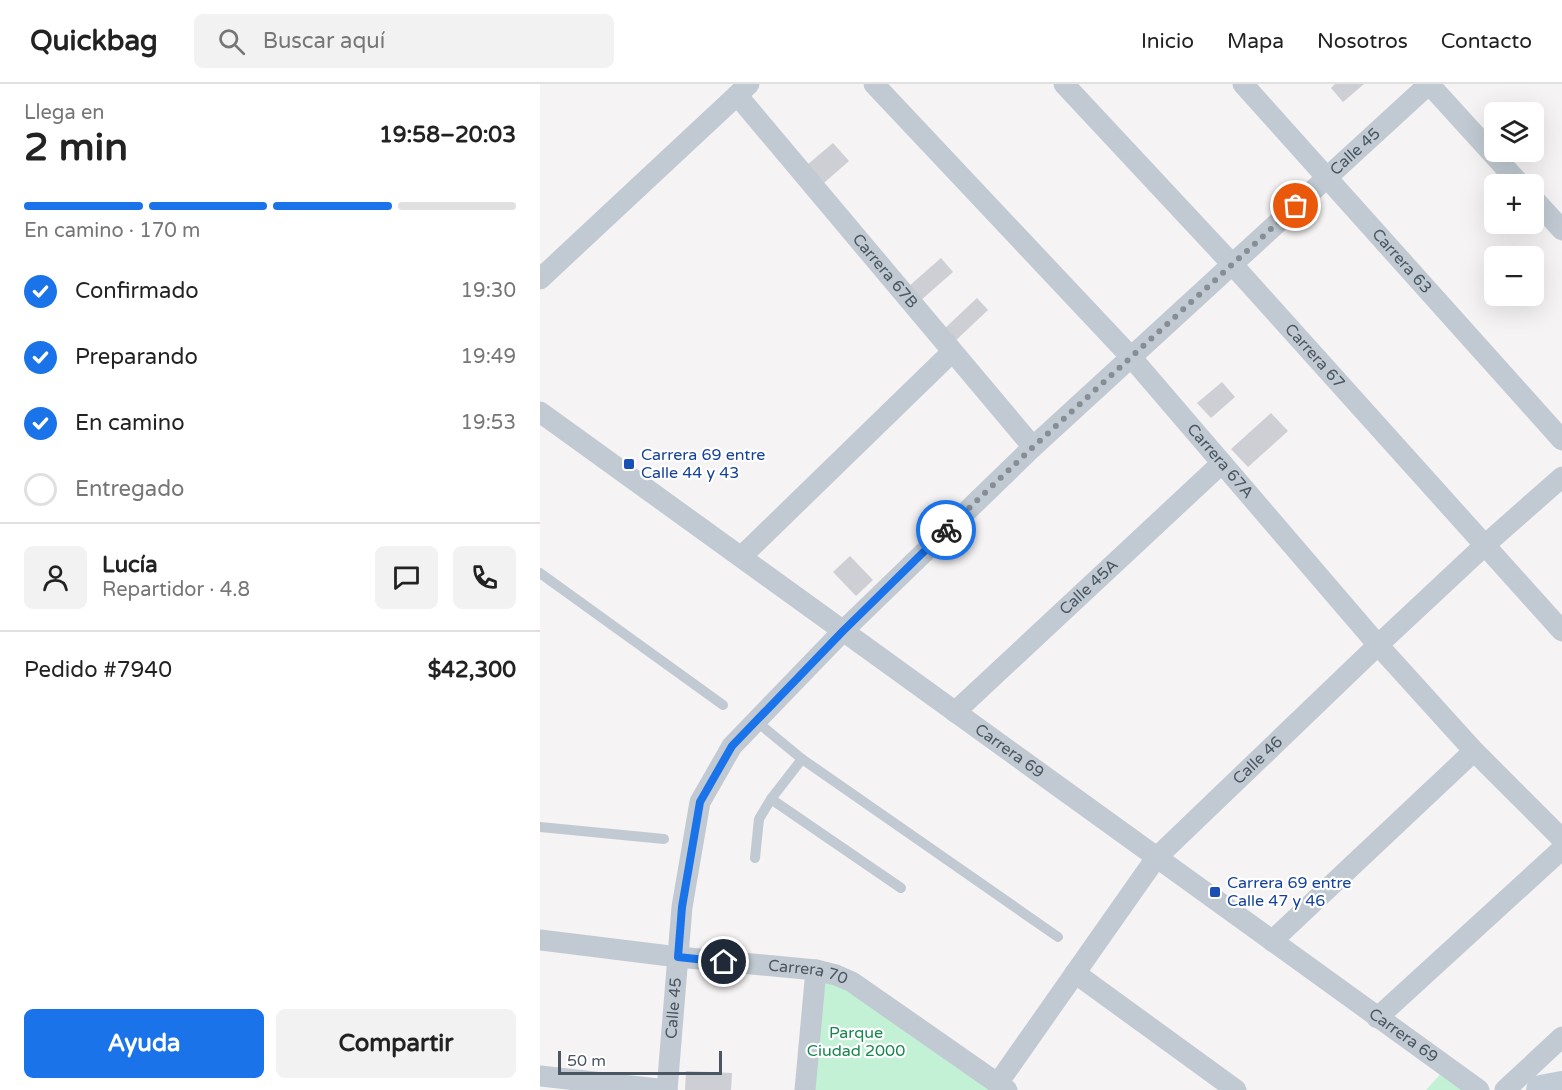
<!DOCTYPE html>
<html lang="es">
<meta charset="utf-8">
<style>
body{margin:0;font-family:"Varela Round",sans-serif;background:#f2f2f2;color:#222;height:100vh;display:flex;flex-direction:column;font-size:22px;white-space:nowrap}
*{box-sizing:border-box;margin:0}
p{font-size:20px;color:#767676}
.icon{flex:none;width:33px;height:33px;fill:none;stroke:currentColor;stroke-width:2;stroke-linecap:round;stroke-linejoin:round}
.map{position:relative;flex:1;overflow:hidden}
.sheet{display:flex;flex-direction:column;background:#fff;width:540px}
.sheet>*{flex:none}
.controls{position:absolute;left:944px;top:18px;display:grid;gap:12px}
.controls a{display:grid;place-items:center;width:60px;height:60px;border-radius:9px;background:#fff;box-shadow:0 6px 24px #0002;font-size:30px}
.scale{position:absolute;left:18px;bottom:15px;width:164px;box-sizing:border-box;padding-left:6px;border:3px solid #4a5661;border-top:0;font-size:16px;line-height:21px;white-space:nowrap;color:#4a5661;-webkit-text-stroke:4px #fff;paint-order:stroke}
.pin{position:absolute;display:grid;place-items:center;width:51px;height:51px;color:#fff;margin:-26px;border:3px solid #fff;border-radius:50%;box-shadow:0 2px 6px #0007}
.courier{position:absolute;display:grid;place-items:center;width:60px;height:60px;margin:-30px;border:4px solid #1a73e8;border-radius:50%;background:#fff;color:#222;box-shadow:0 2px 8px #0007}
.headline em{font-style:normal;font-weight:700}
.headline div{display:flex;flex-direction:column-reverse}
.headline{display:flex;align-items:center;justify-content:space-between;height:102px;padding:0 24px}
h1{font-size:39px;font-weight:700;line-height:45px}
.bar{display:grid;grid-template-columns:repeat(4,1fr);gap:9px 6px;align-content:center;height:72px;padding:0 24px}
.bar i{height:8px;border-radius:4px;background:#e0e0e0}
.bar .on{background:#1a73e8}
.bar p{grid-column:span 4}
.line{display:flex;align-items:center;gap:15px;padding:0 24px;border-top:2px solid #e0e0e0}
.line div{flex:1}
.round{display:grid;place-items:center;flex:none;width:63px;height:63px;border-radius:9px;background:#f2f2f2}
ol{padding:0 24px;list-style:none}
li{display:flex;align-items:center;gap:18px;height:66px}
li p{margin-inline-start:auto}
li .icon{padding:6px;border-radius:50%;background:#1a73e8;color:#fff;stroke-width:4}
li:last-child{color:#767676}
li i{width:33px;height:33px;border:3px solid #e0e0e0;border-radius:50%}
.cta{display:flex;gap:12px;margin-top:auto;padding:12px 24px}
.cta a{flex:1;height:69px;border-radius:9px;background:#1a73e8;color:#fff;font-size:24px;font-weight:700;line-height:69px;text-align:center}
.cta a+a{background:#f2f2f2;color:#222}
header{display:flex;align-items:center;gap:36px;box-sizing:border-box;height:84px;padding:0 30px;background:#fff;border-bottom:2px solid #e0e0e0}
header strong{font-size:28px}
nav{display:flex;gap:33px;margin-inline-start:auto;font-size:21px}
.search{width:420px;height:54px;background:#f2f2f2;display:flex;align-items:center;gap:15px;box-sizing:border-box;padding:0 21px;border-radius:9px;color:#767676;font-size:22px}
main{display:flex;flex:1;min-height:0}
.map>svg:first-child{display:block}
.green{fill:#c3f1d5}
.building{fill:#cdcfd5}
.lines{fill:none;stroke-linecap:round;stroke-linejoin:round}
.lane{stroke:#c1cad2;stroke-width:10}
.street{stroke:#c1cad2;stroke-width:21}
.secondary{stroke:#c1cbd6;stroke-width:30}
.done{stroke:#868d94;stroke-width:6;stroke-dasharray:0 10.8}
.route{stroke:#1a73e8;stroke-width:8}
.transit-dot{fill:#1a4fb4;stroke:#fff;stroke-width:2}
.labels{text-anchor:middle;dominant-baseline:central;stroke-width:4.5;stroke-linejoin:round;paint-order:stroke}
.street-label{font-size:16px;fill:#4a5661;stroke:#fff}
.transit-label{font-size:16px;fill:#164399;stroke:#fff;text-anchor:start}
.park-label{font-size:16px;fill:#17864f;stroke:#fff}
</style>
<header>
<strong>Quickbag</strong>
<div class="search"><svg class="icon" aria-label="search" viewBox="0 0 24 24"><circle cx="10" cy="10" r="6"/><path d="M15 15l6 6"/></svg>Buscar aquí</div>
<nav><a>Inicio</a><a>Mapa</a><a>Nosotros</a><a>Contacto</a></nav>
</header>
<main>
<section class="sheet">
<div class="headline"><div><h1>2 min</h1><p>Llega en</p></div><em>19:58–20:03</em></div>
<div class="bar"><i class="on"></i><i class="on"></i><i class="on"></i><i></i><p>En camino · 170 m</p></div>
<ol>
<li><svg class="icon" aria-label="check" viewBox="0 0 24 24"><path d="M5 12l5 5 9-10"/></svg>Confirmado<p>19:30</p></li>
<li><svg class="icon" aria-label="check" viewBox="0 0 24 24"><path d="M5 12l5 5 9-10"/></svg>Preparando<p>19:49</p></li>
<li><svg class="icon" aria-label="check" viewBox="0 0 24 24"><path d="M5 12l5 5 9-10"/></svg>En camino<p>19:53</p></li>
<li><i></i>Entregado</li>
</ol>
<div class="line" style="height:108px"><a class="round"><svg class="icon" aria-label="person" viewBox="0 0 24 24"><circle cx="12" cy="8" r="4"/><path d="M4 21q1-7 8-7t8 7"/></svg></a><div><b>Lucía</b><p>Repartidor · 4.8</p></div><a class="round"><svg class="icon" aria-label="chat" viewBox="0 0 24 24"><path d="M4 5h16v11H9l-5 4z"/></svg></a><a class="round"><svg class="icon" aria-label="phone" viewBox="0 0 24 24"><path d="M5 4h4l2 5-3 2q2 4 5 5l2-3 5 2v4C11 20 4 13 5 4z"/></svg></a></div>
<div class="line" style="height:78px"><div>Pedido #7940</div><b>$42,300</b></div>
<div class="cta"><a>Ayuda</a><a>Compartir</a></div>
</section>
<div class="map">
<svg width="1022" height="1006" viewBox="0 0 1022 1006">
<rect width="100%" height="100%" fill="#f5f3f3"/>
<g class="green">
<path d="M276,886L467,1006H265Z"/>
<path d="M907,983L939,1006H886Z"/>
</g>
<g class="building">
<path d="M795,0H824L803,18L791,4Z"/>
<path d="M293,59L309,77L277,105L261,86Z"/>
<path d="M401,174L413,188L380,217L368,203Z"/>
<path d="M437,214L448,226L413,259L402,247Z"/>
<path d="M682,298L695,313L671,334L657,319Z"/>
<path d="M731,329L748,347L708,383L691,365Z"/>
<path d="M310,472L333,496L316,512L293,488Z"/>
<path d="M146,987L192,989L191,1006H145Z"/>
</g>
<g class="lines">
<g class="lane">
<path d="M0,489L183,621"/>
<path d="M216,637L262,675L518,853"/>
<path d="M231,715L361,804"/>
<path d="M0,743L124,755"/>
<path d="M215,774L219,735L231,715L262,675"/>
</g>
<g class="street">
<path id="s1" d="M334,0L591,273L838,561L934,667L1022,755"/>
<path id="s2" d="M524,0L692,180L1022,547"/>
<path id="s3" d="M703,0L1022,356"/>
<path d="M889,0L980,100"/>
<path id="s4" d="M197,11L493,363"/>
<path d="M993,114L1022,146"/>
<path d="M0,195L209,0"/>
<path id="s5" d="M0,328L939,1006"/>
<path d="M201,473L412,268"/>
<path id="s6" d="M415,628L682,379"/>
<path id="s7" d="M0,856L138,873L276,886L296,891L312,898L467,1006"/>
<path d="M732,857L934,667"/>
<path d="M535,889L696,1006"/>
<path d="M837,934L1022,765"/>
<path d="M0,992L127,1006"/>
<path id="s8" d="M458,999L616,774L838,561L945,461L1022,393"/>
<path id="s9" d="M127,1006L142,823L160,718L192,662L303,547L493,363L889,0"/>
<path d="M265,1006L276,886"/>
<path d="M965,1006L1022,953"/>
</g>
<path class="secondary" d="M1001,1006L1022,1002"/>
</g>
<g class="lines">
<path class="done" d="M406,446L493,363L756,122"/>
<path class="route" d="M184,878L138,873L142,823L160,718L192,662L303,547L406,446"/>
</g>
<g class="transit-dot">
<rect x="83" y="374" width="12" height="12" rx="3"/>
<rect x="669" y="802" width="12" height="12" rx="3"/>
</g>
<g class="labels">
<g class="street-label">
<text stroke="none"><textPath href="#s9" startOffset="1216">Calle 45</textPath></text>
<text stroke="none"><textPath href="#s3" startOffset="238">Carrera 63</textPath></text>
<text stroke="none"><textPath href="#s4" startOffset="230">Carrera 67B</textPath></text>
<text stroke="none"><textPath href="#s2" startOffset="370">Carrera 67</textPath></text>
<text stroke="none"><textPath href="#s1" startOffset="512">Carrera 67A</textPath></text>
<text stroke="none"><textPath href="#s6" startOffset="183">Calle 45A</textPath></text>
<text stroke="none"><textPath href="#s5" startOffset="579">Carrera 69</textPath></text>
<text stroke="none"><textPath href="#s8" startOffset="416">Calle 46</textPath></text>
<text stroke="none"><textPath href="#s7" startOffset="270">Carrera 70</textPath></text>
<text stroke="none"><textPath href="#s9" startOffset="82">Calle 45</textPath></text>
<text stroke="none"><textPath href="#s5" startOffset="1065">Carrera 69</textPath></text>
</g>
<g class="transit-label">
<text x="101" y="371">Carrera 69 entre<tspan x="101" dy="18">Calle 44 y 43</tspan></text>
<text x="687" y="799">Carrera 69 entre<tspan x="687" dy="18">Calle 47 y 46</tspan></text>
</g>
<g class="park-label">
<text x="316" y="949">Parque<tspan x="316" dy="18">Ciudad 2000</tspan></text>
</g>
</g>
</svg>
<div class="controls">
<a><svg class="icon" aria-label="layers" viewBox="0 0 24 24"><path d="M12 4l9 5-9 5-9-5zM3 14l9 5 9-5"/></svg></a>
<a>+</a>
<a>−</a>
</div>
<div class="scale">50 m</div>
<div class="pin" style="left:756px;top:122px;background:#ea580c"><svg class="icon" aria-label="bag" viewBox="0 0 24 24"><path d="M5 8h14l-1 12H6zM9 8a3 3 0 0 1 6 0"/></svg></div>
<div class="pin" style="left:184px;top:878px;background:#1f2937"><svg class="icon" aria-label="home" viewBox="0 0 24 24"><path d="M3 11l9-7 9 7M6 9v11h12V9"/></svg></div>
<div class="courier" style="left:406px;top:446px"><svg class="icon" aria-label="bike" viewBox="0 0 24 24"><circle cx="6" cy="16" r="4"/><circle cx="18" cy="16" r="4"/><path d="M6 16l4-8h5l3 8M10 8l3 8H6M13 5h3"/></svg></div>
</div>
</main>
